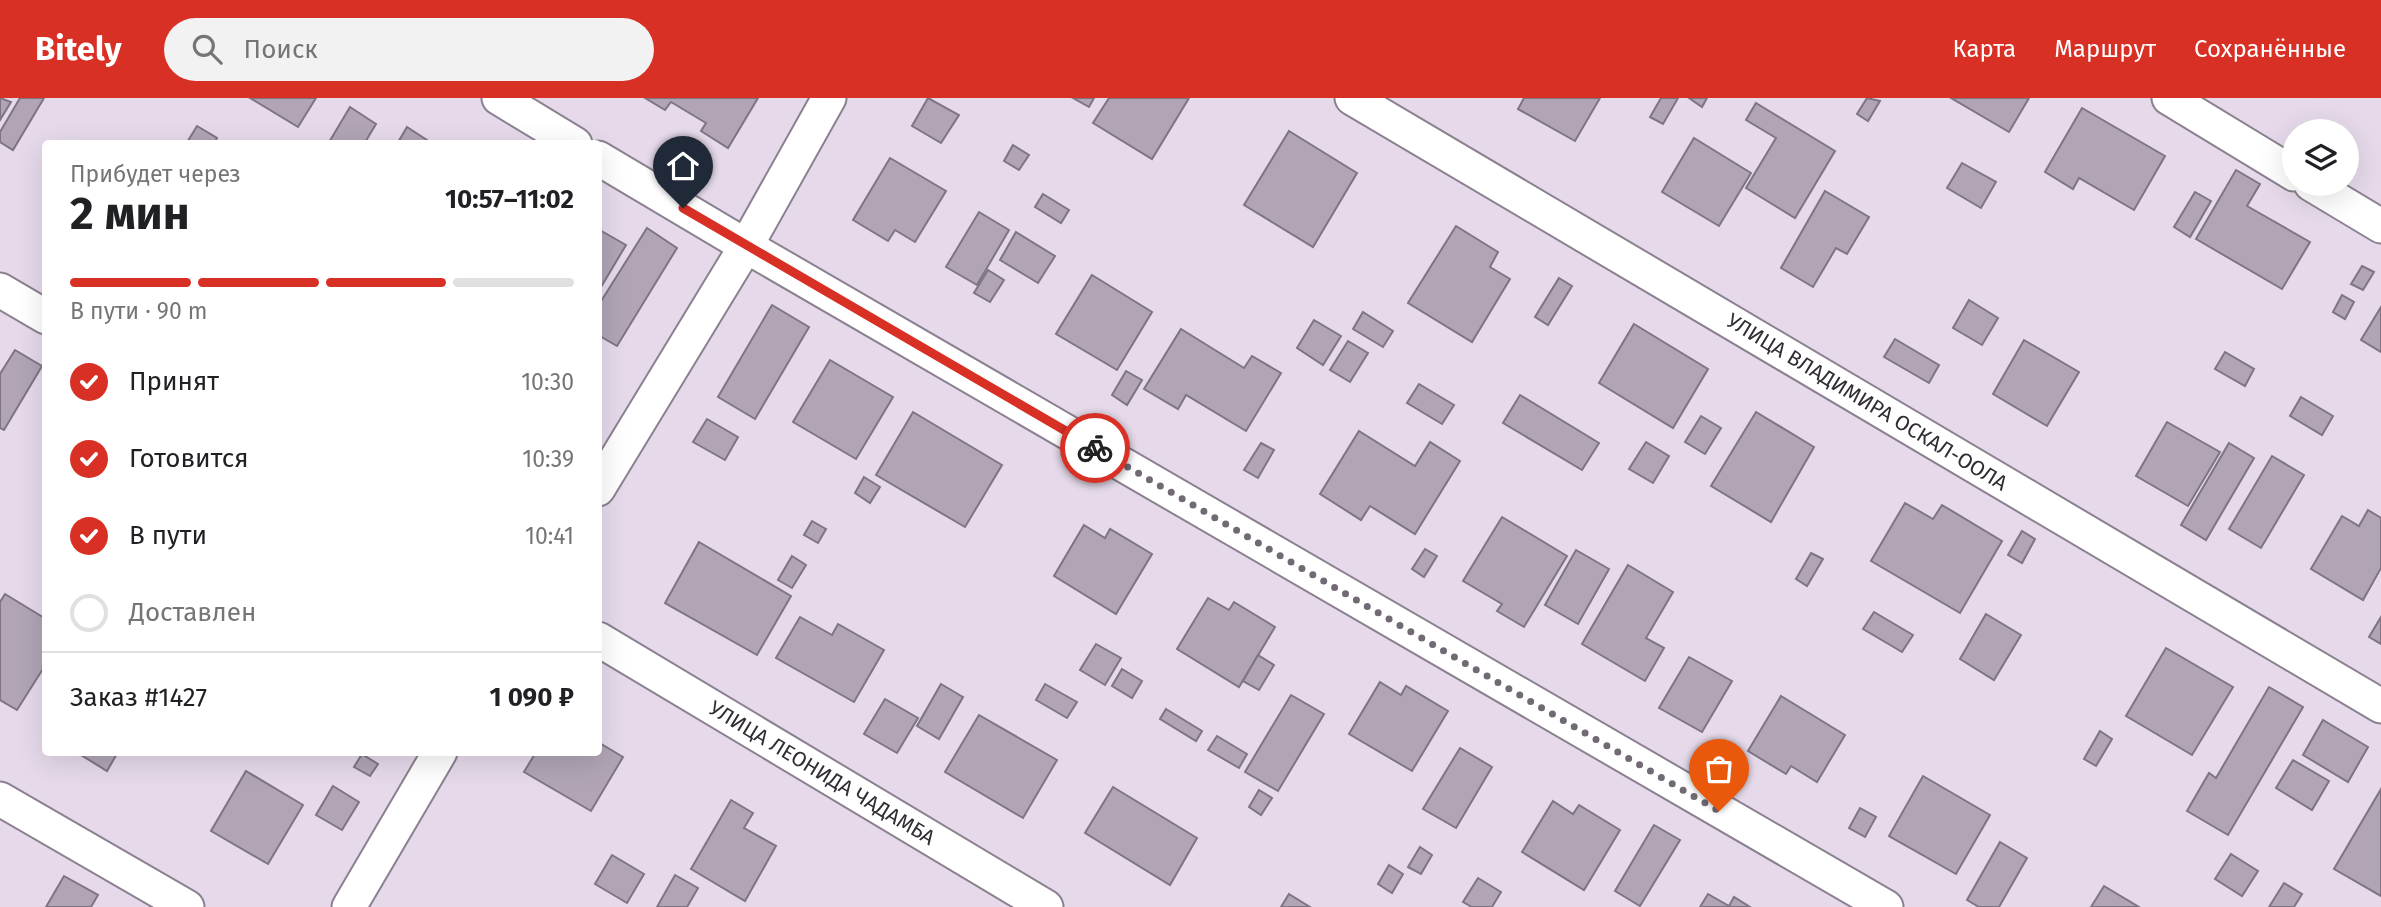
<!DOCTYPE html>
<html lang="ru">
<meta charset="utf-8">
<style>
body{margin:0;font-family:"Fira Sans",sans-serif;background:#f2f2f2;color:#202124;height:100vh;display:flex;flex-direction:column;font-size:26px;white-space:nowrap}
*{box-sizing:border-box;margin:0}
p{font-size:23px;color:#757577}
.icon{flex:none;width:38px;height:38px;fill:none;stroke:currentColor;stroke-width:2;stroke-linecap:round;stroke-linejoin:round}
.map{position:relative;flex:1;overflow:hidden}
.details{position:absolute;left:42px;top:42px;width:560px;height:616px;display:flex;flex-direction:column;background:#fff;border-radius:7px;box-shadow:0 7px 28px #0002}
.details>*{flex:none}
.tools{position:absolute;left:2282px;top:21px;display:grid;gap:14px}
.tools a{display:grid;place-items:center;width:77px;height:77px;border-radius:50%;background:#fff;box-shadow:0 7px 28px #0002;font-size:35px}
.pin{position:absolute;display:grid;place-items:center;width:60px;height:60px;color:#fff;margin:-72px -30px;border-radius:50% 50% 50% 0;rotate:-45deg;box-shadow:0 0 7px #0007}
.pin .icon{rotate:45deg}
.courier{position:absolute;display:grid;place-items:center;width:70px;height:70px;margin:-35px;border:5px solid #d93025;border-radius:50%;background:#fff;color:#222;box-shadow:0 2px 9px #0007}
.overview em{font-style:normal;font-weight:700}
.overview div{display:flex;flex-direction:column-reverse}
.overview{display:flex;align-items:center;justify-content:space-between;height:119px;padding:0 28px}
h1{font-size:46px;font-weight:700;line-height:52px}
.bar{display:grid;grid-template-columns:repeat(4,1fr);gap:10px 7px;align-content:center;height:84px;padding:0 28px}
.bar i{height:9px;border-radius:5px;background:#e0e0e0}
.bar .selected{background:#d93025}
.bar p{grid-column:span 4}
.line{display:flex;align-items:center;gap:18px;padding:0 28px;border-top:2px solid #e0e0e0}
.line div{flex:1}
ol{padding:0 28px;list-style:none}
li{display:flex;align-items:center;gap:21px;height:77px}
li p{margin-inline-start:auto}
li .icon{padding:7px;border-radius:50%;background:#d93025;color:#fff;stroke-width:4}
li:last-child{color:#757577}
li i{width:38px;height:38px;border:4px solid #e0e0e0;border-radius:50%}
header{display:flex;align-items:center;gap:42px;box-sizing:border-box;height:98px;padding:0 35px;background:#d93025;color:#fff}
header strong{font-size:33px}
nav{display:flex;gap:38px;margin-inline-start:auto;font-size:24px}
.search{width:490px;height:63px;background:#f2f2f2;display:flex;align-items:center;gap:18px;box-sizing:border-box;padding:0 24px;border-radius:38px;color:#757577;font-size:26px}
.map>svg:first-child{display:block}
.building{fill:#b1a5b5;stroke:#7f7483;stroke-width:2}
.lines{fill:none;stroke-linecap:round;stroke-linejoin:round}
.street-casing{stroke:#8b808f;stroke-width:37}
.street{stroke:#fff;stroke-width:33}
.done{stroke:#716a74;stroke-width:7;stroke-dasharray:0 12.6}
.route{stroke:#d93025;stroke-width:9}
.labels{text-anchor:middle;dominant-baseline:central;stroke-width:5;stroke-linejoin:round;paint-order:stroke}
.street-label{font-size:21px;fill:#322d34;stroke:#fff}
</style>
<header>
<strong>Bitely</strong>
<div class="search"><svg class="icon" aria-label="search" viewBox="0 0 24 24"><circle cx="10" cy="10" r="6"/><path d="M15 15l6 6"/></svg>Поиск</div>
<nav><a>Карта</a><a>Маршрут</a><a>Сохранённые</a></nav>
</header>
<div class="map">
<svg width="2381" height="809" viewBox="0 0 2381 809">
<rect width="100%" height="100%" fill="#e6daea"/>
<g class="building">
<path d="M0,0L11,4L0,22Z"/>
<path d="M20,0H44L13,52L0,44V34Z"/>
<path d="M250,0H316L298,29Z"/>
<path d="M645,0H758L728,50L701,33L706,25L671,4L665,12Z"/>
<path d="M928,0L959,17L941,45L912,28Z"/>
<path d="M1073,0H1094L1089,9Z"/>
<path d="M1109,0H1189L1152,61L1093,25Z"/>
<path d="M1524,0H1600L1575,43L1518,11Z"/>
<path d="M1661,0H1678L1663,26L1650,19Z"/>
<path d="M1689,0H1707L1702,9Z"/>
<path d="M1867,0L1880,3L1868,23L1857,16Z"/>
<path d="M1951,0H2029L2009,34Z"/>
<path d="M1756,5L1835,53L1795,120L1746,90L1776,40L1746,22Z"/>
<path d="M350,9L376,26L364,46H328Z"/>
<path d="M2082,10L2165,58L2134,112L2079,80L2073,91L2045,74Z"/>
<path d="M197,28L217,40L214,46H186Z"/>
<path d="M407,29L433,46H397Z"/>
<path d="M1289,33L1357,75L1313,149L1244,107Z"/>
<path d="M1694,40L1751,75L1719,128L1662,94Z"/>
<path d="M1013,47L1029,57L1019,72L1004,63Z"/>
<path d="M890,60L946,93L915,144L895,132L888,143L853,122Z"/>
<path d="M1962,65L1996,84L1981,110L1947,90Z"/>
<path d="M2236,72L2260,86L2247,108L2310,144L2282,191L2196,141Z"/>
<path d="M1825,93L1869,119L1847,156L1836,150L1813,189L1781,170Z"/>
<path d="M2195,94L2211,103L2190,139L2174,129Z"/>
<path d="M1043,96L1069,112L1061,125L1035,109Z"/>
<path d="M979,114L1009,132L977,187L946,169Z"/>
<path d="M1456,128L1498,154L1490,169L1510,181L1472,244L1408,205Z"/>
<path d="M647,130L677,150L617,248L598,237V208Z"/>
<path d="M598,131L626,147L598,194Z"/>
<path d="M1016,134L1055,158L1038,185L1000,162Z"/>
<path d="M2362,168L2374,174L2363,192L2351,186Z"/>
<path d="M988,172L1004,182L990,204L974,195Z"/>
<path d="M1092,177L1152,214L1117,272L1056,236Z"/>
<path d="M1559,180L1572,188L1548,227L1535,219Z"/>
<path d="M2342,197L2354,204L2345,221L2333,214Z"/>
<path d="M1969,202L1998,220L1982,247L1953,230Z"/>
<path d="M772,207L809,229L755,321L718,299Z"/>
<path d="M2381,209V254L2361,242Z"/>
<path d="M1363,214L1393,233L1383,249L1353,231Z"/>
<path d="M1314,222L1341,238L1323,267L1297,250Z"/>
<path d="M1634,226L1708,271L1673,330L1599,285Z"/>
<path d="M1181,231L1244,270L1252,258L1281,275L1246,333L1186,297L1178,311L1144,291Z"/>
<path d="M1895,241L1939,267L1929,285L1884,259Z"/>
<path d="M2024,242L2079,274L2047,328L1993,296Z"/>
<path d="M1348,243L1368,255L1350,284L1330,272Z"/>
<path d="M15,252L42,268L4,332L0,330V276Z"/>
<path d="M2225,254L2254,271L2245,288L2215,271Z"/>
<path d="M830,262L893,299L856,361L793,324Z"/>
<path d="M1126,273L1142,282L1127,307L1112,297Z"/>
<path d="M1419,286L1454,307L1442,326L1407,305Z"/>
<path d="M1520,297L1599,345L1582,372L1503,325Z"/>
<path d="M2301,299L2333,318L2322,337L2290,318Z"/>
<path d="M913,314L1002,367L965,429L876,377Z"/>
<path d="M1756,314L1814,349L1771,424L1711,388Z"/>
<path d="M1701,318L1721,330L1705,356L1685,344Z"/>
<path d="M707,321L738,339L725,362L693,344Z"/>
<path d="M2167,324L2220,354L2188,408L2136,378Z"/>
<path d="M1359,333L1415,368L1430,344L1460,363L1415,436L1370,408L1361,422L1320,396Z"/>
<path d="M1646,344L1669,358L1653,385L1629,371Z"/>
<path d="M1261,345L1274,352L1258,380L1244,372Z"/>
<path d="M2229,345L2254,360L2206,442L2181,427Z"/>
<path d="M2272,358L2304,377L2261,450L2229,431Z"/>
<path d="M864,379L880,389L870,405L855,395Z"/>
<path d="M1905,405L1933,421L1942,407L2002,443L1960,515L1871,463Z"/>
<path d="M2368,412L2381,420V470L2363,502L2311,471L2342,418L2359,428Z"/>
<path d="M1502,419L1567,458L1524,529L1497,513L1502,506L1463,483Z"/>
<path d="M812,423L826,431L818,445L804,437Z"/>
<path d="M1084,427L1105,440L1110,431L1152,456L1116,516L1054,478Z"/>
<path d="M2022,433L2035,441L2022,465L2008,457Z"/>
<path d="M699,444L791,498L757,557L665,505Z"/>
<path d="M1425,451L1437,458L1424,479L1412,471Z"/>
<path d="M1576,452L1609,471L1578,526L1545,507Z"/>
<path d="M1811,455L1823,461L1807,488L1796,481Z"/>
<path d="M792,458L806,467L792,490L778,482Z"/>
<path d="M1628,467L1673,494L1646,540L1664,550L1645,583L1582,546Z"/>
<path d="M5,496L46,521V566L17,612L0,602V504Z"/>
<path d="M1208,500L1229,512L1234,504L1275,529L1239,589L1177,551Z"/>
<path d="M1874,514L1913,537L1902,554L1863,531Z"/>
<path d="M1986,516L2021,537L1994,582L1960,561Z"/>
<path d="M800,519L832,537L838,526L884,552L854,604L776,560Z"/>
<path d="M2381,519V546L2369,539Z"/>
<path d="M1096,546L1121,560L1105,587L1080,572Z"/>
<path d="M2166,550L2233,589L2192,657L2126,618Z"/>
<path d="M1258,557L1274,567L1259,592L1243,583Z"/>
<path d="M1689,559L1732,583L1702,634L1659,610Z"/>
<path d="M1122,571L1142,583L1132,600L1112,588Z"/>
<path d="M1380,584L1401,597L1406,588L1448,613L1412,673L1349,636Z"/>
<path d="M941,586L963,599L939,641L917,628Z"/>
<path d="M1045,586L1077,604L1067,620L1036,602Z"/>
<path d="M2269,589L2303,609L2228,737L2187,713L2209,675L2216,680Z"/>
<path d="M1291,597L1324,616L1278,693L1245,674Z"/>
<path d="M1781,598L1845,637L1817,684L1791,668L1786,676L1748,653Z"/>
<path d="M885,601L918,620L897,655L864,636Z"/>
<path d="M1166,611L1202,633L1196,643L1160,621Z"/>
<path d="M979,617L1057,662L1023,720L945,674Z"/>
<path d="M2323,622L2368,649L2348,684L2303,657Z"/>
<path d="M2100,633L2112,641L2096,668L2084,661Z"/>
<path d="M1217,638L1247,656L1239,670L1208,652Z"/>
<path d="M598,644L623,659L591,713L524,674L536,654H598Z"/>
<path d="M1460,650L1492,669L1456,730L1423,711Z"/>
<path d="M76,654H118L107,673Z"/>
<path d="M362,656L378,666L370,678L354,669Z"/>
<path d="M2293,662L2329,683L2312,712L2276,690Z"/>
<path d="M246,673L303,707L268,766L211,733Z"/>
<path d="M1923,678L1990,717L1956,776L1889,738Z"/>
<path d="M333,688L359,704L342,732L316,717Z"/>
<path d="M1113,689L1197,740L1170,787L1085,735Z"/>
<path d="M2381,691V798L2334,771Z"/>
<path d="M1259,692L1272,700L1261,717L1249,709Z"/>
<path d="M731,702L753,715L744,730L776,748L745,803L691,771Z"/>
<path d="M1553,703L1573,716L1579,707L1620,732L1584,792L1522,754Z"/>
<path d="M1860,710L1876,719L1865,739L1849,730Z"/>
<path d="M1654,727L1680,742L1640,808L1615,793Z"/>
<path d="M2000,744L2027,760L1999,809H1979L1967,802Z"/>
<path d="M1420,749L1432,757L1421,776L1408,769Z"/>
<path d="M2231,756L2258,773L2242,798L2215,781Z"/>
<path d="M612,757L644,776L627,805L595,786Z"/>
<path d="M1389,767L1403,776L1392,795L1378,786Z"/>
<path d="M675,777L698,790L687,809H657Z"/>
<path d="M64,778L98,797L91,809H46Z"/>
<path d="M1478,780L1501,794L1492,809H1472L1463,804Z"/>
<path d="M2284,785L2302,796L2294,809H2269Z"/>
<path d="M2104,788L2139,809H2091Z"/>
<path d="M1289,796L1310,809H1281Z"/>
<path d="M1708,796L1729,808L1734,799L1750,809H1700Z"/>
</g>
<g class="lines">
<g class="street-casing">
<g id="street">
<path d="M499,0L575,46"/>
<path d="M1352,0L2381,608"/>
<path d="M2169,0L2294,76"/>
<path d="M598,60L746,148L1886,809"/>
<path d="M2311,86L2381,128"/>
<path d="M0,192L46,219"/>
<path d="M598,391L746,148L829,0"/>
<path d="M598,541L1046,809"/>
<path d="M0,701L187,809"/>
<path d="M349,809L440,654"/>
</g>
</g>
<use href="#street" class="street"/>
</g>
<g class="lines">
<path class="done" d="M1095,350L1719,713"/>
<path class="route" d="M683,110L1095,350"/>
</g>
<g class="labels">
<g class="street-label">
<text transform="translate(1867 304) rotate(31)">УЛИЦА ВЛАДИМИРА ОСКАЛ-ООЛА</text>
<text transform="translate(822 675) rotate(31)">УЛИЦА ЛЕОНИДА ЧАДАМБА</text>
</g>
</g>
</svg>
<div class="tools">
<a><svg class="icon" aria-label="layers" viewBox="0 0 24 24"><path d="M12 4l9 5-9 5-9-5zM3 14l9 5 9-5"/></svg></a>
</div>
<div class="pin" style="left:1719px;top:713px;background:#ea580c"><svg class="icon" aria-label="bag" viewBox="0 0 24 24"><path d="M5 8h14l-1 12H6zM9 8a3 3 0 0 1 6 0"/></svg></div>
<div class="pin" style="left:683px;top:110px;background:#1f2937"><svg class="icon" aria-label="home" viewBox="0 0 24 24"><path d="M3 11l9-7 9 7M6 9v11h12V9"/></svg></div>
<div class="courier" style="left:1095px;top:350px"><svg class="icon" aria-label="bike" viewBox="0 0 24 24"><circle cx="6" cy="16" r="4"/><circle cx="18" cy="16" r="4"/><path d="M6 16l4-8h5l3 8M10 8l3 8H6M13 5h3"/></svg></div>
<section class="details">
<div class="overview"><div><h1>2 мин</h1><p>Прибудет через</p></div><em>10:57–11:02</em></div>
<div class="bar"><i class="selected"></i><i class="selected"></i><i class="selected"></i><i></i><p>В пути · 90 m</p></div>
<ol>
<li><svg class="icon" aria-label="check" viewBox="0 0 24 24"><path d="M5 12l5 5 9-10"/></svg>Принят<p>10:30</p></li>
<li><svg class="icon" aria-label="check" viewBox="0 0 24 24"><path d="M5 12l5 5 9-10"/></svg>Готовится<p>10:39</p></li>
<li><svg class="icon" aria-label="check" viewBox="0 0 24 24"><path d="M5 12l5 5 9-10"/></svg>В пути<p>10:41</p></li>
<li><i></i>Доставлен</li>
</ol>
<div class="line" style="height:91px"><div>Заказ #1427</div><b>1 090 ₽</b></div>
</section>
</div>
